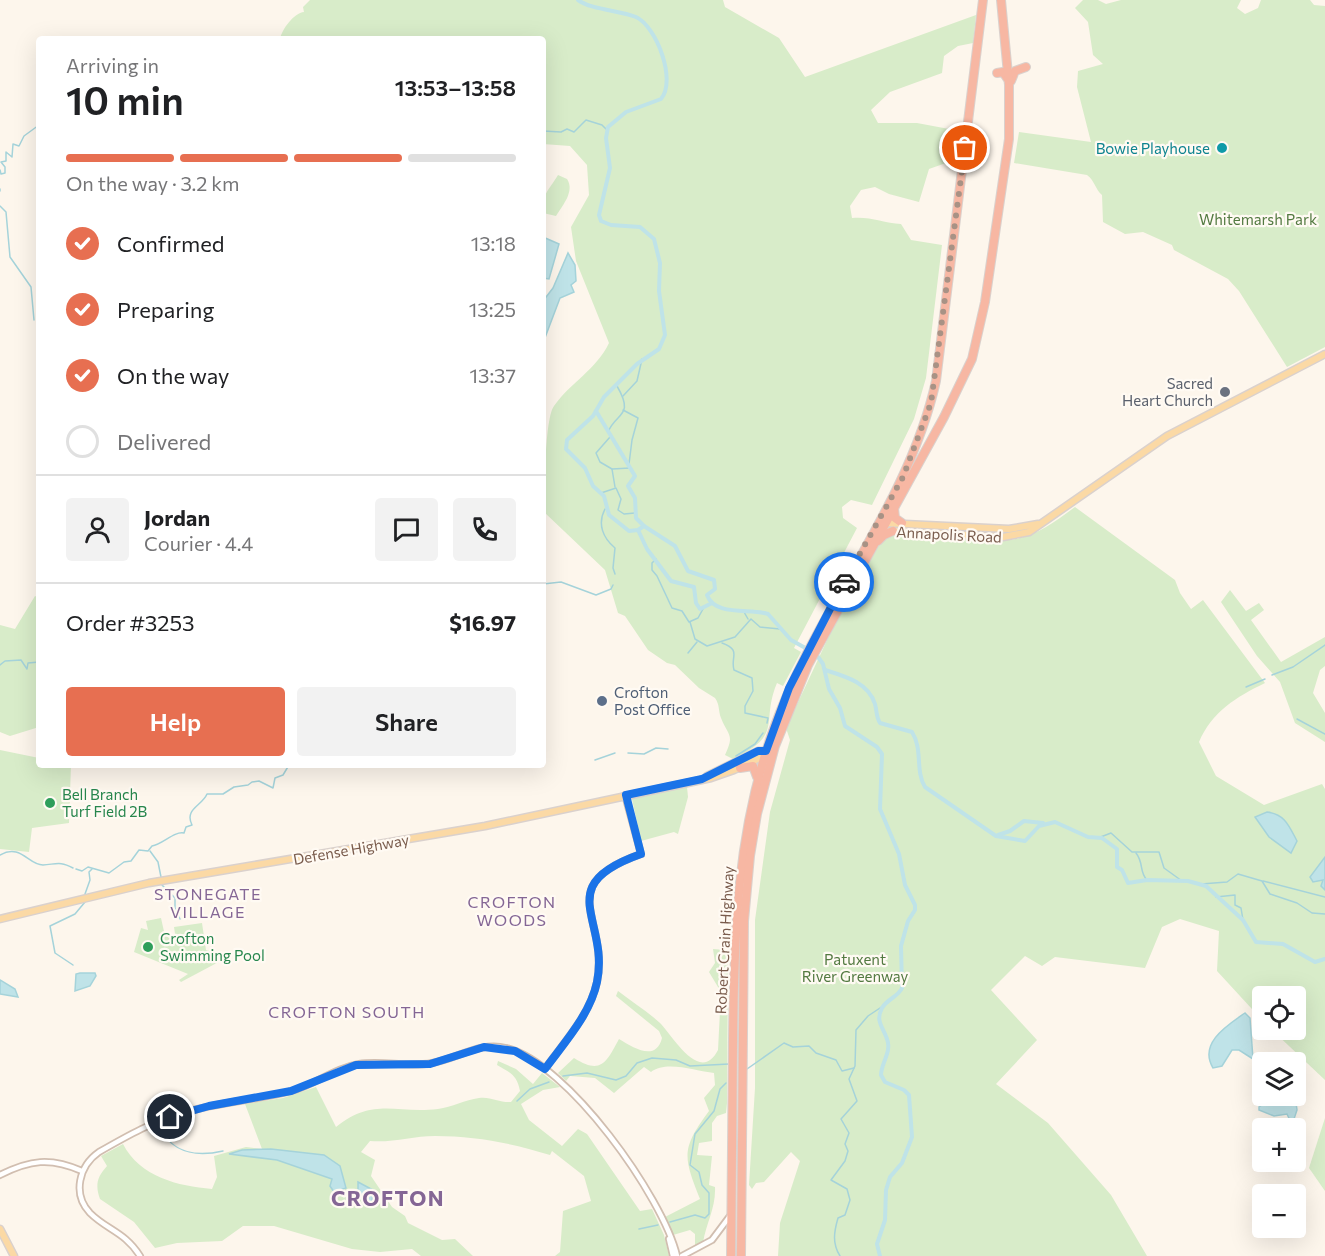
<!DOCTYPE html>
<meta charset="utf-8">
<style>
body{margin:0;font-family:Commissioner,sans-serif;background:#f2f2f2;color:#202124;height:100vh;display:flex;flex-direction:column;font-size:22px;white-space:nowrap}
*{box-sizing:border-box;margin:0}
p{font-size:20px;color:#757577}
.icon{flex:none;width:33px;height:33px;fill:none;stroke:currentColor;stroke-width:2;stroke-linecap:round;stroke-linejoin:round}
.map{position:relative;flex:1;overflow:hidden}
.sheet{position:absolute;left:36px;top:36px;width:510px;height:732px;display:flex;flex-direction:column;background:#fff;border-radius:6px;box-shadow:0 6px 24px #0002}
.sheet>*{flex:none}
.tools{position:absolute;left:1252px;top:986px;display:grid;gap:12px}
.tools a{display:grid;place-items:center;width:54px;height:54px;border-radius:6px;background:#fff;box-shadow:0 6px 24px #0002;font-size:30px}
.pin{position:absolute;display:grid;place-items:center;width:51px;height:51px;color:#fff;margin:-26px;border:3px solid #fff;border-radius:50%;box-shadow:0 2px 6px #0007}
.courier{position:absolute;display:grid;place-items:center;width:60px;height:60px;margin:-30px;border:4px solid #1a73e8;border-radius:50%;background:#fff;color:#222;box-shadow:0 2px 8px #0007}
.head em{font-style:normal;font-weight:600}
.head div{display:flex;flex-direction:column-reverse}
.head{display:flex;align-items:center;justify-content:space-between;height:102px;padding:0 30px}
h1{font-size:39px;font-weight:600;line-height:45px}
.bar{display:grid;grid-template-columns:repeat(4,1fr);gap:9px 6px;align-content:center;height:72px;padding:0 30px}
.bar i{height:8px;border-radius:4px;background:#e0e0e0}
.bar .selected{background:#e76f51}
.bar p{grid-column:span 4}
.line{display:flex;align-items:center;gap:15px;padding:0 30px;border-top:2px solid #e0e0e0}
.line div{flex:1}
.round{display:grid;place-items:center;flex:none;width:63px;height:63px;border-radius:6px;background:#f2f2f2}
ol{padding:0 30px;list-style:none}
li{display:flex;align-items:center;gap:18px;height:66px}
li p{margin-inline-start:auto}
li .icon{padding:6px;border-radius:50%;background:#e76f51;color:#fff;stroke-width:4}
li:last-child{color:#757577}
li i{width:33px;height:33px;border:3px solid #e0e0e0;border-radius:50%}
.primary-button{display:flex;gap:12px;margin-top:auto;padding:12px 30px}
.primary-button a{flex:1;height:69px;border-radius:6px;background:#e76f51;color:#fff;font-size:24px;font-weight:600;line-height:69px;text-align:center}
.primary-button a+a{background:#f2f2f2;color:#202124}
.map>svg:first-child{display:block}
.green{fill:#d8ecc9}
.water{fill:#bfe3e8;stroke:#a5d3da;stroke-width:1.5}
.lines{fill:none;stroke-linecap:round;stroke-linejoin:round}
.stream{stroke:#a5d3da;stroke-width:1.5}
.river{stroke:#bfe3e8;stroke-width:4}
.minor-casing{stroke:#d1beb0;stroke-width:8}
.major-casing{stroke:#dad1cd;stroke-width:9}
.highway-casing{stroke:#dad1cd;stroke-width:10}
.minor{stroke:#fff;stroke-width:4.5}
.major{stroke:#fbd9a5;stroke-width:6}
.highway{stroke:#f7b7a3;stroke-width:8}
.done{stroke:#a89285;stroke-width:6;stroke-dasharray:0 10.8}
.route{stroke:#1a73e8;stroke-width:8}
.culture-dot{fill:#0f9aa8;stroke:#fffaf3;stroke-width:2}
.worship-dot{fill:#6b7280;stroke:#fffaf3;stroke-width:2}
.service-dot{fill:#5c6f8a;stroke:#fffaf3;stroke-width:2}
.leisure-dot{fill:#2e9e5b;stroke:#fffaf3;stroke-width:2}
.labels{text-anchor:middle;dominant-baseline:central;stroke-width:4.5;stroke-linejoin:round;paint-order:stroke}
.culture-label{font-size:15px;fill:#0d838f;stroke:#fffaf3;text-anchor:end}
.park-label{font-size:15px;fill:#537a41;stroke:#fffaf3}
.worship-label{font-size:15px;fill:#5b616d;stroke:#fffaf3;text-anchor:end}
.street-label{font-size:15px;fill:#7a5c4d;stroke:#fffaf3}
.service-label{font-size:15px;fill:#4e5e75;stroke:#fffaf3;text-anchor:start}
.leisure-label{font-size:15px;fill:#27864d;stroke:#fffaf3;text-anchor:start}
.neighbourhood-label{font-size:16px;letter-spacing:1.5px;fill:#846695;stroke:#fffaf3}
.district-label{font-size:21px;font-weight:bold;letter-spacing:1.5px;fill:#846695;stroke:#fffaf3}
</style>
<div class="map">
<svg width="1325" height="1256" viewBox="0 0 1325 1256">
<rect width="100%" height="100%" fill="#fdf6ec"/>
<g class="green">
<path d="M310,0H723L725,7L779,38L805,77L976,15L973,43L958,46L944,56L942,73L890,92L871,110L878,123H917L949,129L946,163L929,169L919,202L889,194L875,187L861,190L850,206L852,218C869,216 884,223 901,224L911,240L942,245L926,378L914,419L872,505L851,500L842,507L843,518L857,528L794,648L801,652L783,686L777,683C760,723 785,734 733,759L725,755C735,734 728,736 721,718C718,710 720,705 715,698L699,688L675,665L667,663L648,650L625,616L618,613L605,570L544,512C544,494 545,417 554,406C571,382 596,370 609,343L576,261L571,227L589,195L587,165L570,146L543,144V39H280C282,29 294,13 304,12L303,7Z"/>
<path d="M1083,0H1098L1106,4L1121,0H1241L1237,8L1245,14L1258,8L1261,0H1310L1314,5L1325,6V347L1287,367L1239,291L1228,279L1174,250L1172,245L1143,232L1125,234L1103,222L1102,195C1095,189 1095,181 1087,175L1014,163L1019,132L1091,142L1077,87L1078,71L1103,64L1093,55L1088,22L1075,8Z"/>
<path d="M558,175L567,179C575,191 563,205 556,216L543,213C543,191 548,192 558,175Z"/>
<path d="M1075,507L1175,580L1180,593L1191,609L1203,600L1265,683C1236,697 1212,712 1199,742L1216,776L1264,805L1322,784L1325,789V1080L1271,1029H1296V996H1263V1021L1217,971L1219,931L1180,919L1162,927L1145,968L1055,957L1042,966L1025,956L991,990L1037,1040L996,1084L1048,1123L1111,1195L1147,1256H778L780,1223L800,1161L791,1152L764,1182L756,1183L752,1189L749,1185L755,1088V920L770,812L790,740L786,728L829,636L880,543L890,536L899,535L1010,540C1037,536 1053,523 1075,507Z"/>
<path d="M1230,590L1246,611L1259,603L1264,610L1251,620L1281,662L1325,637V666L1320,670L1313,693L1325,713V742L1295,723L1280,682L1257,656L1221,602Z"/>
<path d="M35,596L39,598V727L10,736L0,732V625L15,629Z"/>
<path d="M0,750L39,758V765H71L69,823L32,828L29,852L0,849Z"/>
<path d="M687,787L688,797L678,834L674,832L641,841L632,799Z"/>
<path d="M161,918L165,936L176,940L174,927L202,923L206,950L228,957L181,982L179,980L188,974L134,952L141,928L148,930L146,921Z"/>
<path d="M713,949L725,950L728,954L727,1103L726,1113L717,1116L712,1123V1141L699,1143L697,1155L712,1156L709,1185L715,1187C716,1208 706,1223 703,1243L695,1247V1234L690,1230L673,1235L665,1217L700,1199C683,1156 681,1149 709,1111L704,1098L715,1085L714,1073C696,1071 666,1060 651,1072L644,1067L614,1093L595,1078L570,1076L566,1081L558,1073L574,1058C601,1075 606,1063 619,1039C634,1048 656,1062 662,1038L659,1031L616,996L618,991C632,1002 647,1011 660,1023C673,1036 700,1085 718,1050L721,992L709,972L715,963Z"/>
<path d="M498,1061L516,1069L533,1084L542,1073L560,1087L543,1090L521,1104L529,1120L562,1146L578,1129L587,1134L640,1211L652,1209L664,1235L669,1256H555L560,1252L563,1211L591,1201L584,1176L552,1151L550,1155C511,1143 475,1136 435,1136C413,1136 392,1143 370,1141L361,1152L375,1160L371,1176L392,1207L405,1216L408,1223L442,1240L455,1239L473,1256H421L412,1249L380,1252L352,1249L274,1226H243L222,1241L177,1243L155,1248L134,1222L100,1199C95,1185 97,1177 107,1166L101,1156L123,1144C140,1177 178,1186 212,1189L217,1177L214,1156L246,1147L262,1149L245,1104L283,1098L316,1087L336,1127C374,1097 395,1114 438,1109C452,1107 465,1100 479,1098C490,1096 500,1103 511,1102L520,1091C517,1075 511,1073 497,1065Z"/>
<path d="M1325,1118V1191L1309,1168Z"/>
</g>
<g class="water">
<path d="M543,237L559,244L549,279L543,278Z"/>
<path d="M568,253L575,265L576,281L571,285L574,292L560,298L543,343V301L553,288Z"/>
<path d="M1267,812C1285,814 1289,826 1297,841L1291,853L1269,837L1255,817Z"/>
<path d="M1325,857V890L1321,886L1323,880L1313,882L1310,877Z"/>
<path d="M80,973H95L96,976L90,986L75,991L76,974Z"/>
<path d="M0,980L15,989L18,997L0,994Z"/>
<path d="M1245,1013L1250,1018L1253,1059L1239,1050H1232L1222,1066L1213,1068C1198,1043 1228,1025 1245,1013Z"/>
<path d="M1270,1095L1295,1096L1297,1110L1292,1125L1287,1114L1274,1116L1259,1110V1107L1268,1101Z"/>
<path d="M271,1149L324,1155L340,1166L346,1188L334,1192L330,1186L332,1179L277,1160L229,1154L242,1150Z"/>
<path d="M358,1182L373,1190L372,1203L367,1202L358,1193Z"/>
</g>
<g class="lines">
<g class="stream">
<path d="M543,131L561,132L567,129L574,132L586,120L602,125L607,130"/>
<path d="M0,170L1,174L5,173V167L1,162L6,161V152L12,157L13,144L19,146L24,136L39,125"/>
<path d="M0,189V191"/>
<path d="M0,206L6,212L10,257L31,287L34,320"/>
<path d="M623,396L637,381L642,359"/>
<path d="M623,410L638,418L632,440L629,464"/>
<path d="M608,432C616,412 635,417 617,386"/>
<path d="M610,437L596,453L600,462L612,469L630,468"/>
<path d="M612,469L615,487"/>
<path d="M601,493L616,488L621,499L618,510L624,514L635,513"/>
<path d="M605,509C597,524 603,538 615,548L613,568L615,574"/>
<path d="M656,559L652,563V570L657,576L672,608L682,611L689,622L698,618L703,609"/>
<path d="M543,584L561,582L596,595L611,589L613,585"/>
<path d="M744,612L748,619"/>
<path d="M690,622L695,639L707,646L735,637L751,619L760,627L780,629"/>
<path d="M722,643C742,650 730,657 734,670L752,678L753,691L745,706V713L768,718L767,723"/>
<path d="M688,653L697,642"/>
<path d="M0,665L5,661L21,660L27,669L28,663L39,662"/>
<path d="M1272,675L1293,667L1325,645"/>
<path d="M1246,687L1265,679"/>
<path d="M1297,719L1325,734"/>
<path d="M628,753L644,754L656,748L668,749"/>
<path d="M736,756L755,744L763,733"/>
<path d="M595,760L615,753"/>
<path d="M1098,838L1111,833L1132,852H1159L1164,868L1182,881"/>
<path d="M150,851L158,862L161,877"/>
<path d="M1136,853C1144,863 1139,872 1147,880"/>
<path d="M0,855C21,843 28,865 43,865C57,864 60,861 73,868"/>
<path d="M76,869L82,871L88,867L109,873L124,862L131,861L139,850L148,851L152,846C163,844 174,831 184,833L186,827L192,825C184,809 202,806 207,794H223L234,787L248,785L252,782L259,781L273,788L275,778L283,775L289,765"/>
<path d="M1263,881L1325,897"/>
<path d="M1201,884L1227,882L1238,874L1262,881L1270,894L1297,903L1312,913L1325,914"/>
<path d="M162,885L175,898V908L180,919"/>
<path d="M85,894L90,880L89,872L92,869"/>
<path d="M1216,897L1235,895V905L1241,908L1243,920"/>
<path d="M73,965L55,953L50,926L75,914L85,902"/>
<path d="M747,1069L784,1043L793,1047L809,1046L816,1053L836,1060L842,1071L854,1068"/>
<path d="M563,1076L587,1073L616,1080L626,1076L637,1063L652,1058L676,1060L690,1066L729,1064"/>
<path d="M517,1101L530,1089L549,1082"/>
<path d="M160,1129C174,1154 197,1157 223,1151"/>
<path d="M670,1222L695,1215L705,1218L709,1214V1193L702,1185L699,1172L690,1165L695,1134L714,1111L720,1089L726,1083"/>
<path d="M639,1229L658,1225"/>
<path d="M840,1256C832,1243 834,1232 838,1218L845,1215L850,1200L847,1189L831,1180L845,1161L848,1151L845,1144L849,1133L841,1119L857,1101L849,1079L855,1066L856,1030L868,1016L883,1006"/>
</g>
<g class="river">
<path d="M578,0C592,10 619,10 636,17C656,26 677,80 661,99L626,112L608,127L606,138L610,168L599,215L601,221L611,225L640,227L654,239L660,263L659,291L665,335L659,349L637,364L604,397L593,416L567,440L566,449L585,468L593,486L604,496L609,515L629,531L638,530L644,526L675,546L688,571L714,580L715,589L707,595C715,617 751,608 768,614L791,640L809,650"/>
<path d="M596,411L635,476L628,486L635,498L636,518L644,526"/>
<path d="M638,530L647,549L671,581L694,587L696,603L700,609L712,603"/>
<path d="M816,654L823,664L829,689L840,708L845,726L877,747L882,754L880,809L899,854L905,885L915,905V910L908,921L901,946L902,988C898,997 887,999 882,1008C875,1021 883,1027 887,1039C892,1052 881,1063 881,1075L885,1082L904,1090L909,1095L912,1137L902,1163L890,1177L886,1190L885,1220L877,1244L880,1256"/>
<path d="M825,670C844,676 868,682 875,704C877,711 876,717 880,723L912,732C923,749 915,771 925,787L996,836L1025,841L1039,826L1055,822L1088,837L1102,838L1117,849V867L1122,870L1128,883L1147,880L1188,881L1206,886L1243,920L1256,942L1283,944L1315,962L1325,959"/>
<path d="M998,835L1010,831L1024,821L1043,823"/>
</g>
<g class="minor-casing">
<g id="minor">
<path d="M545,1069C564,1042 590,1015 597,982C610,919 550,886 641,854L625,795"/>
<path d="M0,1175C30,1160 50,1157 82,1171"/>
<path d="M669,1239L673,1256"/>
<path d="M140,1256C125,1232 107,1230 90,1213C72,1194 79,1166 99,1152C127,1136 155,1120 186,1112C221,1102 257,1100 292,1091C316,1084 335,1068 359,1064C383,1060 407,1068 432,1063C457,1059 480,1041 506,1048C567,1062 663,1197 677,1256"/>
<path d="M682,1256L712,1240L730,1216"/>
</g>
</g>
<g class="major-casing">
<g id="major">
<path d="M884,523L1009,529L1038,524"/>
<path d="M890,531L1003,537L1029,532L1167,436L1325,354"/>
<path d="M707,776L758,751H766"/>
<path d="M0,919L149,883L485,826L711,778L734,770L766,755"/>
<path d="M0,1229L14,1256"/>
</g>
</g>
<g class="highway-casing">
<g id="highway">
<path d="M997,73L1003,72L1007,78"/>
<path d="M1011,81L1015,71L1026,67"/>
<path d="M894,508L895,518L902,523"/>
<path d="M878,541L884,535L893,531"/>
<path d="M740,768L753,766L757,777"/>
<path d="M731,1256C732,1184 733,1112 733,1040C734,934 737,832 773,731C816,609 908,507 936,381L983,0"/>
<path d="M741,1256L744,921L750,856L757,814L775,746L808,665L944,417L972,359L985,302L1009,139V85L1001,0"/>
</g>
</g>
<use href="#minor" class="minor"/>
<use href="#major" class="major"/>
<use href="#highway" class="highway"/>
</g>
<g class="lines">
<path class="done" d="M844,582L903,477L931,403L965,148"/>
<path class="route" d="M170,1117L209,1106L291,1091L356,1065L430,1064L484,1047L515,1051L545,1069C564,1043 590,1015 597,982C610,919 550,886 641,854L626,795L702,779L758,751H766L789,688L844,582"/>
</g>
<circle class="culture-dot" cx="1222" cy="148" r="6"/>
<circle class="worship-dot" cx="1225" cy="392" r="6"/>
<circle class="service-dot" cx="602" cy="701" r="6"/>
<g class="leisure-dot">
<circle cx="50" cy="803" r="6"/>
<circle cx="148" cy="947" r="6"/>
</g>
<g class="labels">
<g class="culture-label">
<text x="1210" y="148">Bowie Playhouse</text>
</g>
<g class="park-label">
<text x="1258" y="219">Whitemarsh Park</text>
<text x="855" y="959">Patuxent<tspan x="855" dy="17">River Greenway</tspan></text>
</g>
<g class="worship-label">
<text x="1213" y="383">Sacred<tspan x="1213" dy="17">Heart Church</tspan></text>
</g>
<g class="street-label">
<text transform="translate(949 534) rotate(3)">Annapolis Road</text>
<text transform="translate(351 849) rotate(-10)">Defense Highway</text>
<text transform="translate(724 940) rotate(-87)">Robert Crain Highway</text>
</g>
<g class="service-label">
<text x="614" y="692">Crofton<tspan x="614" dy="17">Post Office</tspan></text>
</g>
<g class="leisure-label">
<text x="62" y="794">Bell Branch<tspan x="62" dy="17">Turf Field 2B</tspan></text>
<text x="160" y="938">Crofton<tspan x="160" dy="17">Swimming Pool</tspan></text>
</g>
<g class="neighbourhood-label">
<text x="208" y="893">STONEGATE<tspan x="208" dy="18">VILLAGE</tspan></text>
<text x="512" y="901">CROFTON<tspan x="512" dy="18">WOODS</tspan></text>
<text x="347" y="1011">CROFTON SOUTH</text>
</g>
<g class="district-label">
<text x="388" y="1197">CROFTON</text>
</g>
</g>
</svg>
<div class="tools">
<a><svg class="icon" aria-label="locate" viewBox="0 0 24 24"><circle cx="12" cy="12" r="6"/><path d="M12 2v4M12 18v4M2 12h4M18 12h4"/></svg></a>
<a><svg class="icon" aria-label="layers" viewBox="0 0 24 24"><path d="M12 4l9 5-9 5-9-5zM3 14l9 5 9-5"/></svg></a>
<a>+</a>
<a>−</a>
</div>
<div class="pin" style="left:965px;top:148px;background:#ea580c"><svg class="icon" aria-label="bag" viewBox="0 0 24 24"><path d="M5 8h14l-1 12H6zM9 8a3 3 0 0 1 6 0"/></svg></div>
<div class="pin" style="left:170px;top:1117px;background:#1f2937"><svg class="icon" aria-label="home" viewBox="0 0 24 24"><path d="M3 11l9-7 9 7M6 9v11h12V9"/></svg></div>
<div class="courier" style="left:844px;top:582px"><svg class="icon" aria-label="car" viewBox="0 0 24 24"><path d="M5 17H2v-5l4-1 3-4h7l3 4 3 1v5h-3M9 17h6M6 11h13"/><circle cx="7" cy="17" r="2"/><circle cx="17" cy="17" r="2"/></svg></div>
<section class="sheet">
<div class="head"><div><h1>10 min</h1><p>Arriving in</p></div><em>13:53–13:58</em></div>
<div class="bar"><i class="selected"></i><i class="selected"></i><i class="selected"></i><i></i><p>On the way · 3.2 km</p></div>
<ol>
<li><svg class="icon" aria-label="check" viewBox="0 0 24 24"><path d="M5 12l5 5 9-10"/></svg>Confirmed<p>13:18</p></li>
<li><svg class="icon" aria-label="check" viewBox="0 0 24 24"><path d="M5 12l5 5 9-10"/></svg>Preparing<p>13:25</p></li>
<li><svg class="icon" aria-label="check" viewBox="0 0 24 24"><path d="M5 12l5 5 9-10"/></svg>On the way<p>13:37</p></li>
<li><i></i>Delivered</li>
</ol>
<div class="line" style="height:108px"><a class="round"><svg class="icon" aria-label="person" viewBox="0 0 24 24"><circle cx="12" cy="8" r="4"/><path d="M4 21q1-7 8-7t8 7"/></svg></a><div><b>Jordan</b><p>Courier · 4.4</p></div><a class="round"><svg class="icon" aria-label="chat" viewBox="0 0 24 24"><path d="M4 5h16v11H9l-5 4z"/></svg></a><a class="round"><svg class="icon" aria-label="phone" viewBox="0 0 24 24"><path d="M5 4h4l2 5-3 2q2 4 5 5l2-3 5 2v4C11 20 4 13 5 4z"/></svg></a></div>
<div class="line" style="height:78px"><div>Order #3253</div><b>$16.97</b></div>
<div class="primary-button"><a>Help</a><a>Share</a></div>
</section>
</div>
